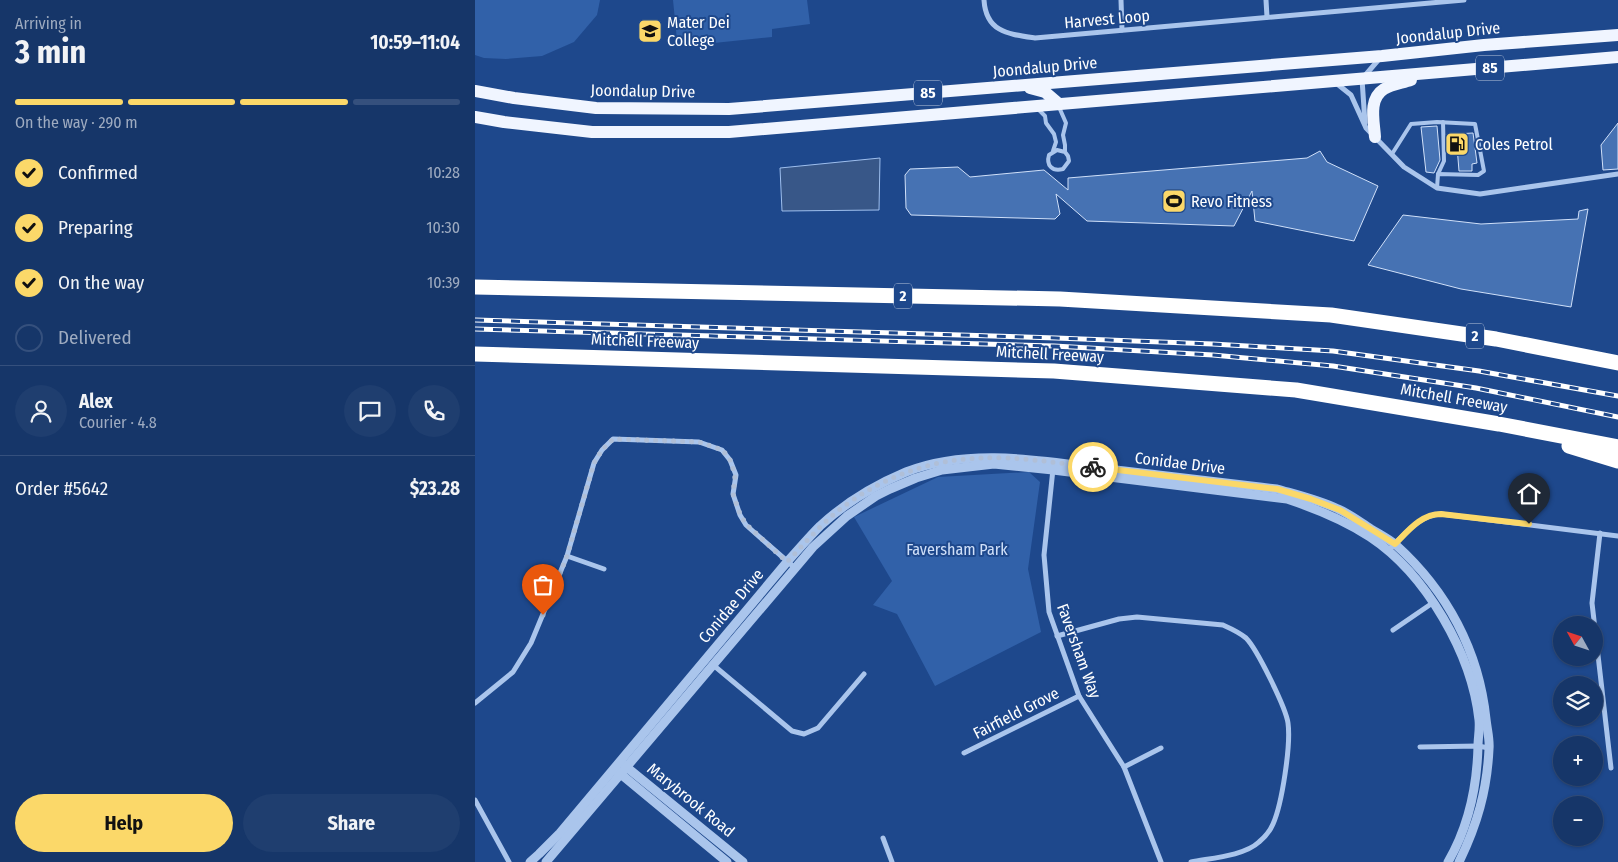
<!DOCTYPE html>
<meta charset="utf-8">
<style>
body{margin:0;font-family:"Fira Sans Condensed",sans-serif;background:#1f3e6f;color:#f1f3f6;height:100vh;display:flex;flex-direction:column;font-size:19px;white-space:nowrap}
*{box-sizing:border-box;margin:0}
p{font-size:16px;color:#9eabc0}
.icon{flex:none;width:28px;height:28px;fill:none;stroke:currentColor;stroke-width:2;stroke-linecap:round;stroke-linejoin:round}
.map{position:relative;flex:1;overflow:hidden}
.sheet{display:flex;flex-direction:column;background:#163669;width:475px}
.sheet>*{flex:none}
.needle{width:32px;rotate:310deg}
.tools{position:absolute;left:1078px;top:616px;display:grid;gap:10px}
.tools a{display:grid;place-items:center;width:50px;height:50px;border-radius:50%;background:#163669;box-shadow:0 1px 4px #0004,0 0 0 1px #35507d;font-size:25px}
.pin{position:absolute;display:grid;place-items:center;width:42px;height:42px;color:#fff;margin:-51px -21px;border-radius:50% 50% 50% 0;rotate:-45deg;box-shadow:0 0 5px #0007}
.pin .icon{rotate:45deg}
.courier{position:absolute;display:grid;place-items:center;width:50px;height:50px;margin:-25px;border:4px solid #fbd869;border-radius:50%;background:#fff;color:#222;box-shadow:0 1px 6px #0007}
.headline em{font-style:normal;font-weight:700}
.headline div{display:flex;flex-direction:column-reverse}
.headline{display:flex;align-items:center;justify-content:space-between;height:85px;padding:0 15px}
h1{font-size:32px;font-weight:700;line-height:38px}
.bar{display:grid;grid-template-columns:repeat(4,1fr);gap:8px 5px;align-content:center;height:60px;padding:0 15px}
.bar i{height:6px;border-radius:4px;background:#35507d}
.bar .on{background:#fbd869}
.bar p{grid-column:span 4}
.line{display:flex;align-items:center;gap:12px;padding:0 15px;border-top:1px solid #35507d}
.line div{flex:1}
.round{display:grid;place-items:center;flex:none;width:52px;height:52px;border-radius:26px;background:#1f3e6f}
ol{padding:0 15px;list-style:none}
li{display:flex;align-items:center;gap:15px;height:55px}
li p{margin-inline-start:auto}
li .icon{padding:5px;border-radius:50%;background:#fbd869;color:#111;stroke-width:4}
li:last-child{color:#9eabc0}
li i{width:28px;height:28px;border:2px solid #35507d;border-radius:50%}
.cta{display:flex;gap:10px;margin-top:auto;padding:10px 15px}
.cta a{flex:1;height:58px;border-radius:30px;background:#fbd869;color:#111;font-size:20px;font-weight:700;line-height:58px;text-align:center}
.cta a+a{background:#1f3e6f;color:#f1f3f6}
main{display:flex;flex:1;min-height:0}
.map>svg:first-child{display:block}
.green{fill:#3161a9}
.water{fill:#385788;stroke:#9ebfee}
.building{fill:#4672b3;stroke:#d0e0f9}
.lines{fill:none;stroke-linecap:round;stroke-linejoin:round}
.service{stroke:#aac5ec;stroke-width:4}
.minor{stroke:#aac5ec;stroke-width:5}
.tertiary{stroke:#aac5ec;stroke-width:9}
.primary{stroke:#f0f5ff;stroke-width:12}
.motorway{stroke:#fff;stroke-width:15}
.rail-casing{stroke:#fff;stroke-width:5}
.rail{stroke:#1e488c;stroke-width:3;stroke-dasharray:9;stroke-linecap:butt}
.done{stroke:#b0bfd7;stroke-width:5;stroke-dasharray:0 9}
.route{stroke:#fbd869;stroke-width:6}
.labels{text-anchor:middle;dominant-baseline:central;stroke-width:4;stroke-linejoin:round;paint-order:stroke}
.shield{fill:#1e488c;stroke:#bcc8dc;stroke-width:1}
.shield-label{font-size:15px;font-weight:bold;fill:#fff}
.street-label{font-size:16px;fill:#fff;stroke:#1e488c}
.poi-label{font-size:16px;fill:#fff;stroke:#1e488c;text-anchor:start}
.park-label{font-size:16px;fill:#d0e0f9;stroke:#1e488c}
</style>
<main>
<section class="sheet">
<div class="headline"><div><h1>3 min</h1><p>Arriving in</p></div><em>10:59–11:04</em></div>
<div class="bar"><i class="on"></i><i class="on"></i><i class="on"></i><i></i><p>On the way · 290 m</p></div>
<ol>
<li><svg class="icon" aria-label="check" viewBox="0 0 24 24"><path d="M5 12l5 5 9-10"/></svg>Confirmed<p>10:28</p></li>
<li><svg class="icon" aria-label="check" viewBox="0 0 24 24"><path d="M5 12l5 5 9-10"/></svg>Preparing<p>10:30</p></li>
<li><svg class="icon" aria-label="check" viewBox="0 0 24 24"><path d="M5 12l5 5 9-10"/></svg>On the way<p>10:39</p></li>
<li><i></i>Delivered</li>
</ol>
<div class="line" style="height:90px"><a class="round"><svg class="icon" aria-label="person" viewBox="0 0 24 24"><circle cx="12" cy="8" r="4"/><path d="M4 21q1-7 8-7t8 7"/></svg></a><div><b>Alex</b><p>Courier · 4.8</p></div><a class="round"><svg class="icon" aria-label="chat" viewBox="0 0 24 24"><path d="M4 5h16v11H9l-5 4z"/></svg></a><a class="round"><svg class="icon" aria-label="phone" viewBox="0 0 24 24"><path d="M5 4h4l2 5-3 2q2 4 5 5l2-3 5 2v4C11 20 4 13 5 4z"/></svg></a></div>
<div class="line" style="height:65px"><div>Order #5642</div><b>$23.28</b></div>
<div class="cta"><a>Help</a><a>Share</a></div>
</section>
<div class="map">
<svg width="1143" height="862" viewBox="0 0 1143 862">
<rect width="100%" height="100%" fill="#1e488c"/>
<g class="green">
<path d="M0,0H125L122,15L99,42L67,56L31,59L9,58L0,55Z"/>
<path d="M198,0H332L335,24L297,29V37L220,45L219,38L202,40Z"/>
<path d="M554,472L565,482L553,569L566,632L460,686L422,614L398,605L417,581L379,517L463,477Z"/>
</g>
<path class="water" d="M405,158L404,210L307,211L305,168Z"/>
<g class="building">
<path d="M1143,123V169L1128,170L1126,145Z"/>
<path d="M962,126L965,160L959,173L951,172L946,127Z"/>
<path d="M998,133L1002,163L997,164V171H984L981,134Z"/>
<path d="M845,151L852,162L903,186L879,241L780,221L777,191L759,226L612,221L581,194L585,214L580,219L436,215L431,208L430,175L435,169L483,167L495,177L569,170L593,190V178L832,158Z"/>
<path d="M1113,209L1096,307L986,289L893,265L928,215L1006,224L1103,219L1104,211Z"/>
</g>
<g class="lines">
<g class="service">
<path d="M584,107L591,123L588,135L590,145V152L593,156L594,161L588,169C577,172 571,165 574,155L582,150L590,152"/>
<path d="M564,110L570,116L571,123L579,134L581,142L578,151"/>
<path d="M917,154L936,124L962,122L1000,124L1009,171L1003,175L963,174L962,188"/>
<path d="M963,174L969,161L968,122"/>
</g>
<g class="minor">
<path d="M509,0C511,32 533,34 560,38L989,0"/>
<path d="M646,0L647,30"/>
<path d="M791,0L792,17"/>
<path d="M861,83L876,95L891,128L929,167L962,188L1005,194L1143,174"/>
<path d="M890,123L887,79L905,58"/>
<path d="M578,469L569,555L574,612L604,696L649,767L686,862"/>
<path d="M1125,533L1117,603L1136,768"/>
<path d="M913,551C928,536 943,515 966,514L1143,536"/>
<path d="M92,556L129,569"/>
<path d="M918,630L959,602"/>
<path d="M582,636L644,619L662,617L748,625C757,629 764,632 771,638C782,649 811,708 813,723C816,745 807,804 798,824C795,831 790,837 784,842C769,856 736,858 716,862"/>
<path d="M237,664L317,731L329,734L343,728L389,674"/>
<path d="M0,703L38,672L56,643L92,556L119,463L127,450L138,439L224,442L247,450L255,460L261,475L258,494L265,515L271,525L280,533L320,568"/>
<path d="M945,747L1003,746L1014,748"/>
<path d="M489,753L604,696"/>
<path d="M649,767L686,748"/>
<path d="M0,800L34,862"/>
<path d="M408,838L417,862"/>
</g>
<g class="tertiary">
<path d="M149,765L268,862"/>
<path d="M142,771L252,862"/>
<path d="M55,862L64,854L85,833L312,562C323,550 334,537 345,526C370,503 400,485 431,472C497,446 573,462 641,470C694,476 748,483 802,489C823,495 844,500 863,509C875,514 885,522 896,529C904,534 914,539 921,545C972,591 1004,651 1011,719C1012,729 1015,740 1014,749C1012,791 1002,825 984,862"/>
<path d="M71,862L338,547L372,516L401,496L415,489L441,478L467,470L519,464L578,470L812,499C842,509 869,520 895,537C951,574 997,654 1004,720C1005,729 1003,738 1003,746C1002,788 994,826 973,862"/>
</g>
<g class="primary">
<path d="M555,88L570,92L584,104"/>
<path d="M0,91L39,98L121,108L254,109L907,56L1009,45L1143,35"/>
<path d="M0,117L29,122L117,132H254L1143,57"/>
<path d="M900,137C899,121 893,99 909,89C917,84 928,83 936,80"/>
</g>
<g class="motorway">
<path d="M0,287L585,299L856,315L1021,339L1143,363"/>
<path d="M0,354L579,371L821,390L1024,424L1143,447"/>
<path d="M1094,446L1143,461"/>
</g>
<g class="rail-casing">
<g id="rail">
<path d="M0,320L581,338L738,344L858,351L1004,371L1143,396"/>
<path d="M0,329L579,346L738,355L858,366L1001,388L1143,417"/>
</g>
</g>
<use href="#rail" class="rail"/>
</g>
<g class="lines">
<path class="done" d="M68,615L92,556L119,463L127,450L138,439L224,442L248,450L255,460L260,475L258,494L265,514L271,524L312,562C332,541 351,518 375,502C413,475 458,460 504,458C539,456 583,463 618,467"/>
<path class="route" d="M618,467L802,489L836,499L865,510L920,544C933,531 946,514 966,514L1054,524"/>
</g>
<defs>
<g id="school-square" transform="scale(1.25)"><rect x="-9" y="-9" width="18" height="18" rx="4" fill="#fbd869" stroke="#1e488c"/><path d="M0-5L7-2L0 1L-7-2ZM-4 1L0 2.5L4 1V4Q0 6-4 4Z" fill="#111"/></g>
<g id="fuel-square" transform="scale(1.25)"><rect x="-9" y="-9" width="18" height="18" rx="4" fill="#fbd869" stroke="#1e488c"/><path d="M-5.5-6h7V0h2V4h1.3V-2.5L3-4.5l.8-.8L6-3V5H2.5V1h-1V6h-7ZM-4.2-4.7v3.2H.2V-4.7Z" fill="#111"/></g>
<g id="stadium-square" transform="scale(1.25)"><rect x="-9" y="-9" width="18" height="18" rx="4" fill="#fbd869" stroke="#1e488c"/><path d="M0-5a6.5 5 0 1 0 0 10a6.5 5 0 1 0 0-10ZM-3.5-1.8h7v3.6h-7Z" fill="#111"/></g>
</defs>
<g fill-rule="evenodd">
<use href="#school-square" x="175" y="31"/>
<use href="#fuel-square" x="982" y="144"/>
<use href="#stadium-square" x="699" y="201"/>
</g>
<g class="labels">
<g class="shield">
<rect x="1001" y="55.5" width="28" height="25" rx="4"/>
<rect x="439" y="80.5" width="28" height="25" rx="4"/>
<rect x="419" y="283.5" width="18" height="25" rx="4"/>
<rect x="991" y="323.5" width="18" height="25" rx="4"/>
</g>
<g class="shield-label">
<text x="1015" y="68">85</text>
<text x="453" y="93">85</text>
<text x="428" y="296">2</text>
<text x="1000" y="336">2</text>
</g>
<g class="street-label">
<text transform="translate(632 19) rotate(-5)">Harvest Loop</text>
<text transform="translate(973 33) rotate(-6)">Joondalup Drive</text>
<text transform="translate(570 67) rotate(-5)">Joondalup Drive</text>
<text transform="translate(168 91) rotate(1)">Joondalup Drive</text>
<text transform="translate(170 341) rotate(2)">Mitchell Freeway</text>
<text transform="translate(575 354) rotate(3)">Mitchell Freeway</text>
<text transform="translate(979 398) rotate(10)">Mitchell Freeway</text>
<text transform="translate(705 463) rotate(7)">Conidae Drive</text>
<text transform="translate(256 606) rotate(-50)">Conidae Drive</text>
<text transform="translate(604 651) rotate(70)">Faversham Way</text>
<text transform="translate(541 713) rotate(-27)">Fairfield Grove</text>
<text transform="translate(216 800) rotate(39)">Marybrook Road</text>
</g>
<g class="poi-label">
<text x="192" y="22">Mater Dei<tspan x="192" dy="18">College</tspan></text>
<text x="1000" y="144">Coles Petrol</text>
<text x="716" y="201">Revo Fitness</text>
</g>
<g class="park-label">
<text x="482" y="549">Faversham Park</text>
</g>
</g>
</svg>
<div class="tools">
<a><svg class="needle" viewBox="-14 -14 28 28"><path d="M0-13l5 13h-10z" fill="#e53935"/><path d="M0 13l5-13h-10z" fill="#9eabc0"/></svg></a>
<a><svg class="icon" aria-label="layers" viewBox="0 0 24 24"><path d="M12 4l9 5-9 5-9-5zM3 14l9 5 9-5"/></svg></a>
<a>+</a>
<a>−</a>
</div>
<div class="pin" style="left:68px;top:615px;background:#ea580c"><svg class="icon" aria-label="bag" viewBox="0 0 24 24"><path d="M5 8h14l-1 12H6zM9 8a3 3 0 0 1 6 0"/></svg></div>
<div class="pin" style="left:1054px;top:524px;background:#1f2937"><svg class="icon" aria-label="home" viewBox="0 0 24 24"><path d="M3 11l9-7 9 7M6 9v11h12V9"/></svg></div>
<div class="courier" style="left:618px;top:467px"><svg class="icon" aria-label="bike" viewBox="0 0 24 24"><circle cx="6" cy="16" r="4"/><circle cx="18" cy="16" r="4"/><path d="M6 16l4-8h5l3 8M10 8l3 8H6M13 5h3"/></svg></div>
</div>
</main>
